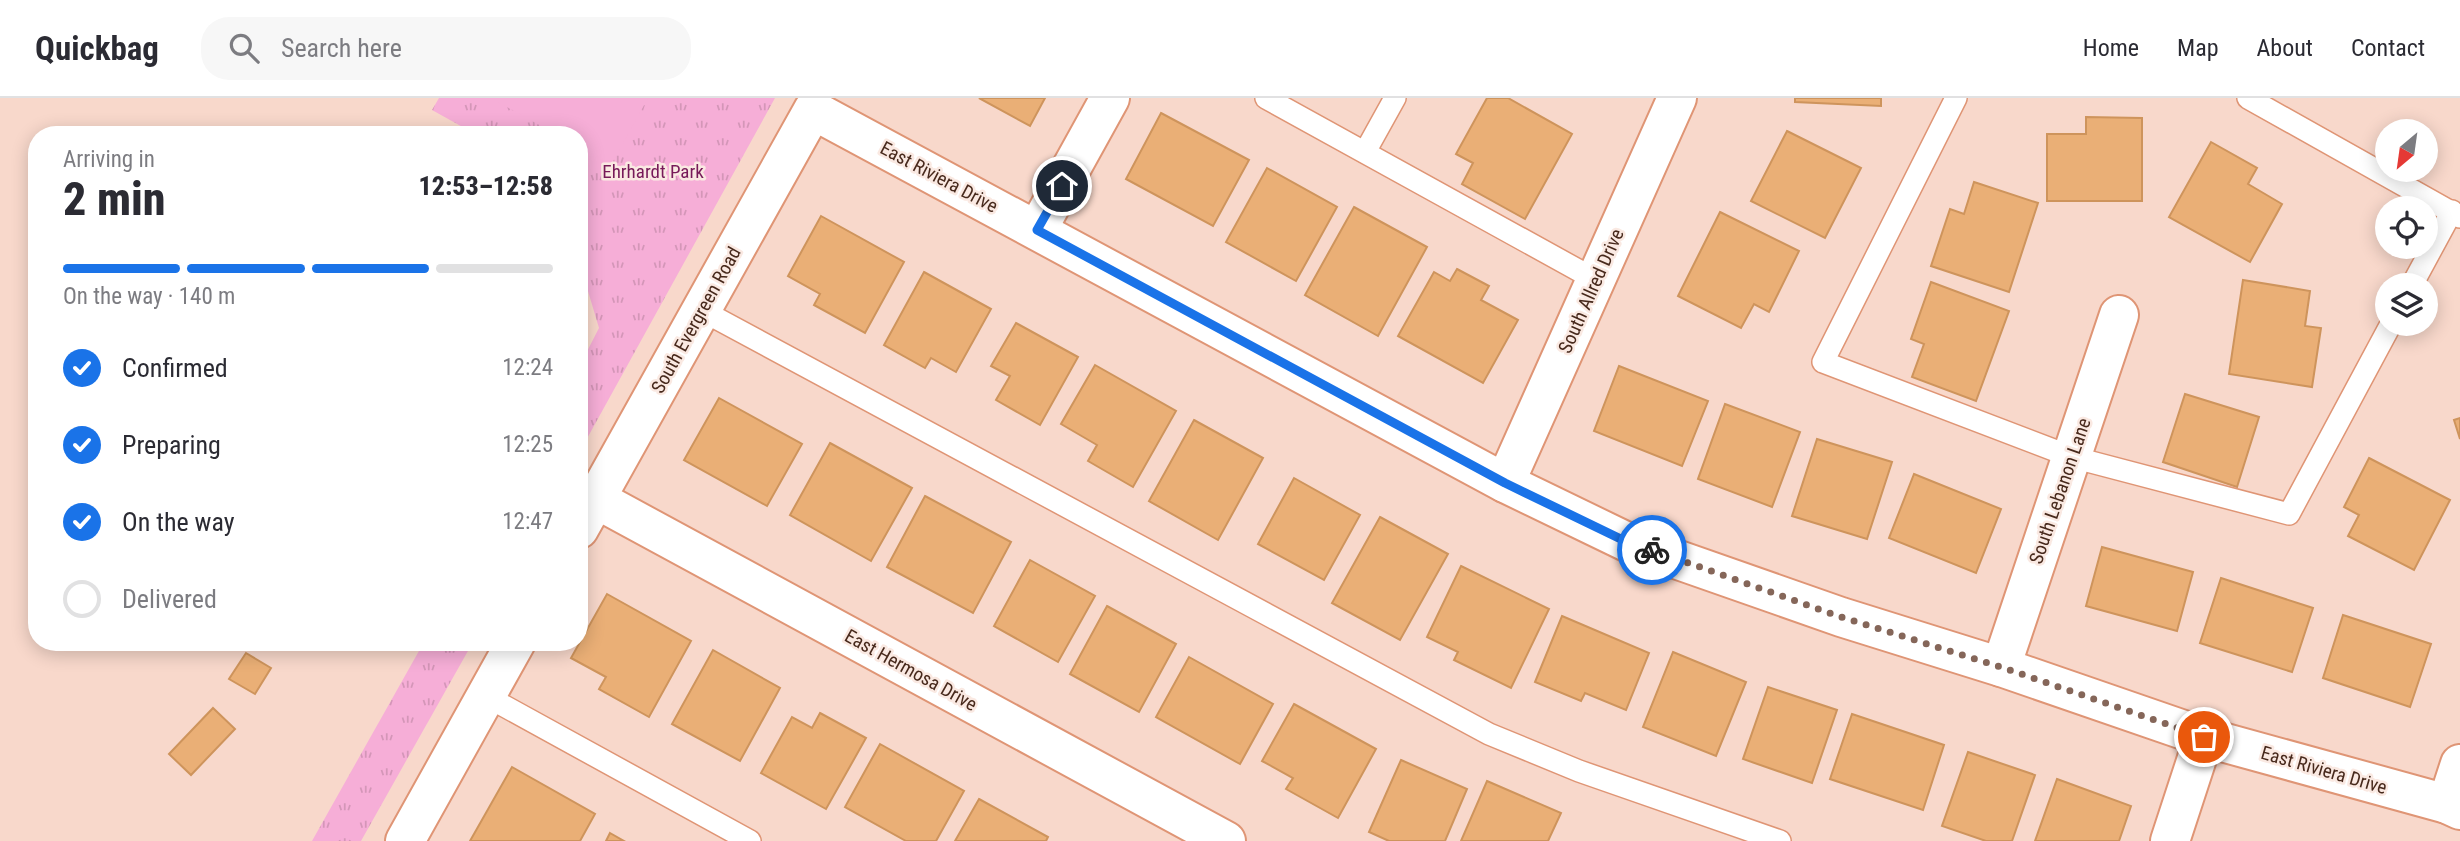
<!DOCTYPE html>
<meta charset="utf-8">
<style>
body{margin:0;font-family:"Roboto Condensed",sans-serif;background:#f7f7f7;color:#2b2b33;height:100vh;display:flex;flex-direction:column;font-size:26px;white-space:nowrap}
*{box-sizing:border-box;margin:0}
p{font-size:23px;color:#7c7c81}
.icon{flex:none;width:38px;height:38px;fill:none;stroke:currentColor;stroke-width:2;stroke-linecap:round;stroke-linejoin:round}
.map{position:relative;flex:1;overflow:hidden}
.sheet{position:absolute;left:28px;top:28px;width:560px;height:525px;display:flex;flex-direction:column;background:#fff;border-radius:28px;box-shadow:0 4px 18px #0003}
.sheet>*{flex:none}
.needle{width:46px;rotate:209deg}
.fabs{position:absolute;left:2375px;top:21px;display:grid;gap:14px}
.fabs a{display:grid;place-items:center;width:63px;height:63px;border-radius:50%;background:#fff;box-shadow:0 4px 18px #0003;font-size:35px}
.pin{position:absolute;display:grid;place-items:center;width:60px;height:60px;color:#fff;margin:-30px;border:4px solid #fff;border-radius:50%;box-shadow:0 2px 7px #0007}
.courier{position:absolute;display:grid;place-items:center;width:70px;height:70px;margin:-35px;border:5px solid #1a73e8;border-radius:50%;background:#fff;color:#222;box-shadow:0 2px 9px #0007}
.summary em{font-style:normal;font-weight:800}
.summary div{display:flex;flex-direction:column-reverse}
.summary{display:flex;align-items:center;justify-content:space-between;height:119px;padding:0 35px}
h1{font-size:46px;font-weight:800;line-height:52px}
.bar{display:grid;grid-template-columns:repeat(4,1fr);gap:10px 7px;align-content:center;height:84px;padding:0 35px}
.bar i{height:9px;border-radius:5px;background:#e1e1e2}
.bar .selected{background:#1a73e8}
.bar p{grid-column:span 4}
ol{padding:0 35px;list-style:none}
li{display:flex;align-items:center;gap:21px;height:77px}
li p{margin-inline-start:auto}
li .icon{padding:7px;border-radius:50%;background:#1a73e8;color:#fff;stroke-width:4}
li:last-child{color:#7c7c81}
li i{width:38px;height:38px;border:4px solid #e1e1e2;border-radius:50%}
header{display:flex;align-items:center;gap:42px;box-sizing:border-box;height:98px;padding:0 35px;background:#fff;border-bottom:2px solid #e1e1e2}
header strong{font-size:33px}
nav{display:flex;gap:38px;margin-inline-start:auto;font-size:24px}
.search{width:490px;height:63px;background:#f7f7f7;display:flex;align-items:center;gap:18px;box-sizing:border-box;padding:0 24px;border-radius:28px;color:#7c7c81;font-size:26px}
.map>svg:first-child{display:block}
.park{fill:url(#park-tufts)}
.pitch{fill:#f6aed7}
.building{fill:#eaaf76;stroke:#ce945c;stroke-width:2}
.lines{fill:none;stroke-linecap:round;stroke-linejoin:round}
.service-casing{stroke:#df9575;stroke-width:24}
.minor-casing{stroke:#df9575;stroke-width:42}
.service{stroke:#fff;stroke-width:21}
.minor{stroke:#fff;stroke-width:38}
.done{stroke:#856659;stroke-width:7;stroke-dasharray:0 12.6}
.route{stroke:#1a73e8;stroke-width:9}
.labels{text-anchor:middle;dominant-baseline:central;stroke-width:5;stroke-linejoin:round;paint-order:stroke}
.park-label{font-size:19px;fill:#771a59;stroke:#fae9e2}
.street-label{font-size:19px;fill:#47291c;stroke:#fae9e2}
</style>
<header>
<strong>Quickbag</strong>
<div class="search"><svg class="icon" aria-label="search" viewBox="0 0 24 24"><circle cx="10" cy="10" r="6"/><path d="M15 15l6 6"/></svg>Search here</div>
<nav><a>Home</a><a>Map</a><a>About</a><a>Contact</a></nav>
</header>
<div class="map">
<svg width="2460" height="743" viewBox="0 0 2460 743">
<defs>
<pattern id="park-tufts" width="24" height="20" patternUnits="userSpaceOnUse" patternTransform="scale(1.75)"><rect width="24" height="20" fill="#f6aed7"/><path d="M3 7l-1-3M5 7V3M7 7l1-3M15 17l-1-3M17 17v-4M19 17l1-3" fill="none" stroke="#d496b8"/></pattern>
</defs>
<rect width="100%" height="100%" fill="#f8d8cb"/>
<g class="park">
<path d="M439,0H775L579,355V269L599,230L579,163V37H477L432,12Z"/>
<path d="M424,544H473L361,743H312Z"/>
</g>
<path class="pitch" d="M500,0H648L611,67L579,49V37H557L498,4Z"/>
<g class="building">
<path d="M979,0H1045L1030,28Z"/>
<path d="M1487,0H1508L1572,36L1525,121L1462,86L1473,65L1456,56Z"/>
<path d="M1795,0H1881V8L1795,4Z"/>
<path d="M1161,15L1249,62L1213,128L1126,81Z"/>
<path d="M2086,19L2142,20V103H2047V36H2086Z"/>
<path d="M1787,33L1861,70L1825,140L1751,103Z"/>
<path d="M2211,44L2257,70L2248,86L2282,106L2250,164L2169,119Z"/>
<path d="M1267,70L1337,109L1296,183L1226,144Z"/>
<path d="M1974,84L2038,105L2009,194L1931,168L1950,111L1964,116Z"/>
<path d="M1354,109L1427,149L1378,238L1305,197Z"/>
<path d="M1720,114L1799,153L1769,214L1754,206L1741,230L1678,198Z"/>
<path d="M821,118L904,164L865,235L814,207L820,196L788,178Z"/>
<path d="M1457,171L1489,188L1481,202L1518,222L1483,285L1398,238L1434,174L1450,183Z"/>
<path d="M924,174L991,211L956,274L931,260L925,270L884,247Z"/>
<path d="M2243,182L2310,193L2305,228L2321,230L2312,289L2229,276Z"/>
<path d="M1931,184L2009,213L1976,303L1912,279L1924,246L1911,241Z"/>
<path d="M1016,225L1078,259L1040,327L996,302L1010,278L991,268Z"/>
<path d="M1095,267L1176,313L1133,389L1088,363L1097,347L1061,326Z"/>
<path d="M1619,268L1708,303L1682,368L1594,333Z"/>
<path d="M2185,296L2259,319L2237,389L2163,364Z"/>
<path d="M719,300L802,346L767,408L684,362Z"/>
<path d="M1725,306L1800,334L1772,409L1698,381Z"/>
<path d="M2460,320V341L2454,322Z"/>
<path d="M1194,322L1263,360L1218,442L1149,403Z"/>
<path d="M1817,341L1892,364L1867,441L1792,418Z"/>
<path d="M830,345L912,390L871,463L790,417Z"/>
<path d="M2369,360L2450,402L2414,472L2348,438L2359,417L2344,409Z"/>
<path d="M1914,376L2001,411L1976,475L1889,440Z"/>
<path d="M1294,380L1360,417L1324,482L1258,446Z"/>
<path d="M925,398L1011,444L973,515L887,469Z"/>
<path d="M1380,419L1448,456L1400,542L1332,505Z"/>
<path d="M2102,449L2193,474L2177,533L2086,508Z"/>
<path d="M1030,462L1095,498L1058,564L994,528Z"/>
<path d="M1461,468L1549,511L1511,590L1454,562L1458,554L1427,539Z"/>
<path d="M2221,480L2313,510L2292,574L2200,545Z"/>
<path d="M607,496L691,543L649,619L599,591L606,579L571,560Z"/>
<path d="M1107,508L1176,546L1139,614L1070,576Z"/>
<path d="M2343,517L2431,546L2410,609L2323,580Z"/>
<path d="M1562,518L1649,555L1626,612L1585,595L1581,603L1535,584Z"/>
<path d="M713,552L780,590L740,663L672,626Z"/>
<path d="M1673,554L1746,584L1716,658L1643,629Z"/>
<path d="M246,555L271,570L255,596L229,581Z"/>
<path d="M1189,559L1273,606L1240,666L1156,619Z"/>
<path d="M1768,589L1837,612L1812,685L1743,661Z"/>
<path d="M1294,606L1376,651L1338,720L1286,691L1293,680L1262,663Z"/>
<path d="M213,610L235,631L191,677L169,656Z"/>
<path d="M820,615L866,640L826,711L761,675L792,619L812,630Z"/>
<path d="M1852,616L1944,647L1923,712L1830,681Z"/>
<path d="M880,646L964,693L936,743H906L845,709Z"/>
<path d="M1968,654L2035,677L2012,743H1986L1942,728Z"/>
<path d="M1401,662L1467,691L1445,743H1389L1369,734Z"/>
<path d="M512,669L595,716L580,743H470Z"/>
<path d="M2057,681L2131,708L2119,743H2035Z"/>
<path d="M1487,683L1561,715L1548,743H1461Z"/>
<path d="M979,701L1048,739L1046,743H955Z"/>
<path d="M610,735L624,743H606Z"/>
</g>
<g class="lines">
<g class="service-casing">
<g id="service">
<path d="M1266,0L1596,182"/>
<path d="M1956,0L1823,264L2072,359L2289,416L2391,226"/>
<path d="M2248,0L2460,119"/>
<path d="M1365,54L1395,0"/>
<path d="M2412,187L2452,113"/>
<path d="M701,212L1489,636L1579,673L1780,743"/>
<path d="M486,598L750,743"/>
</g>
</g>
<g class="minor-casing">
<g id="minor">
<path d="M1037,132L1110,0"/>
<path d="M1505,385L1677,0"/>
<path d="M596,401L1226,743"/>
<path d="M579,431L813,12L1505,385L1627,444L1841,519L2001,569L2204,639L2447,706L2460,712"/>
<path d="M2001,569L2119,217"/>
<path d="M2447,706L2460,666"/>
<path d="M405,743L516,544"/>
<path d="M2170,743L2204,639"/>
</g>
</g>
<use href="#service" class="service"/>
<use href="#minor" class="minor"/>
</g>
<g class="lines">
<path class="done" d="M1652,452L1841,519L2001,569L2204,639"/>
<path class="route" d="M1062,88L1037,132L1505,385L1627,444L1652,452"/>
</g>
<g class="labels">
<g class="park-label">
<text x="653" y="73">Ehrhardt Park</text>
</g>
<g class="street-label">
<text transform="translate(939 79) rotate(28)">East Riviera Drive</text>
<text transform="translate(1591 193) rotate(-66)">South Allred Drive</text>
<text transform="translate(696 222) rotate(-61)">South Evergreen Road</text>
<text transform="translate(2060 393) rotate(-71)">South Lebanon Lane</text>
<text transform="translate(911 572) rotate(29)">East Hermosa Drive</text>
<text transform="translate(2324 672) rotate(16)">East Riviera Drive</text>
</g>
</g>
</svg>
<div class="fabs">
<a><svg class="needle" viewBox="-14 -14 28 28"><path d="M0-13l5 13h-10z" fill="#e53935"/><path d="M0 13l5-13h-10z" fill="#7c7c81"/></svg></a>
<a><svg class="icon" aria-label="locate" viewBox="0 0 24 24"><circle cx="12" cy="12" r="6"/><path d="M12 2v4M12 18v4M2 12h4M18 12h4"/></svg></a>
<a><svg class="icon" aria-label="layers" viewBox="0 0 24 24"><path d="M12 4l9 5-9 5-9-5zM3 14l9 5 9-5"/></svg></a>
</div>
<div class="pin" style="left:2204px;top:639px;background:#ea580c"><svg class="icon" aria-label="bag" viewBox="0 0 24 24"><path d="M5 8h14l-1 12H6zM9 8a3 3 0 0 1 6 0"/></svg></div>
<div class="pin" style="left:1062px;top:88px;background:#1f2937"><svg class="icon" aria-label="home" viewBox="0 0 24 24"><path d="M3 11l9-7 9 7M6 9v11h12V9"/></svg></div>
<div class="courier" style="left:1652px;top:452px"><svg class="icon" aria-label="bike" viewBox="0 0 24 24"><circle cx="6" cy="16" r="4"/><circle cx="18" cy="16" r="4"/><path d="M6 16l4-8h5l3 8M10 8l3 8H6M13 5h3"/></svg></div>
<section class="sheet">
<div class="summary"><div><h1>2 min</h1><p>Arriving in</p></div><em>12:53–12:58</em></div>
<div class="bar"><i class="selected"></i><i class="selected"></i><i class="selected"></i><i></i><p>On the way · 140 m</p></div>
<ol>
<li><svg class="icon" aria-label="check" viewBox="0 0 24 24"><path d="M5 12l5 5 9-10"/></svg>Confirmed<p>12:24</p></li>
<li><svg class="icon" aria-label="check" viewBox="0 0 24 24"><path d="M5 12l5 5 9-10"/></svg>Preparing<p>12:25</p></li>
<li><svg class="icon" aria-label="check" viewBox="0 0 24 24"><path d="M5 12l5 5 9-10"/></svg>On the way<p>12:47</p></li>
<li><i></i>Delivered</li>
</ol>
</section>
</div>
